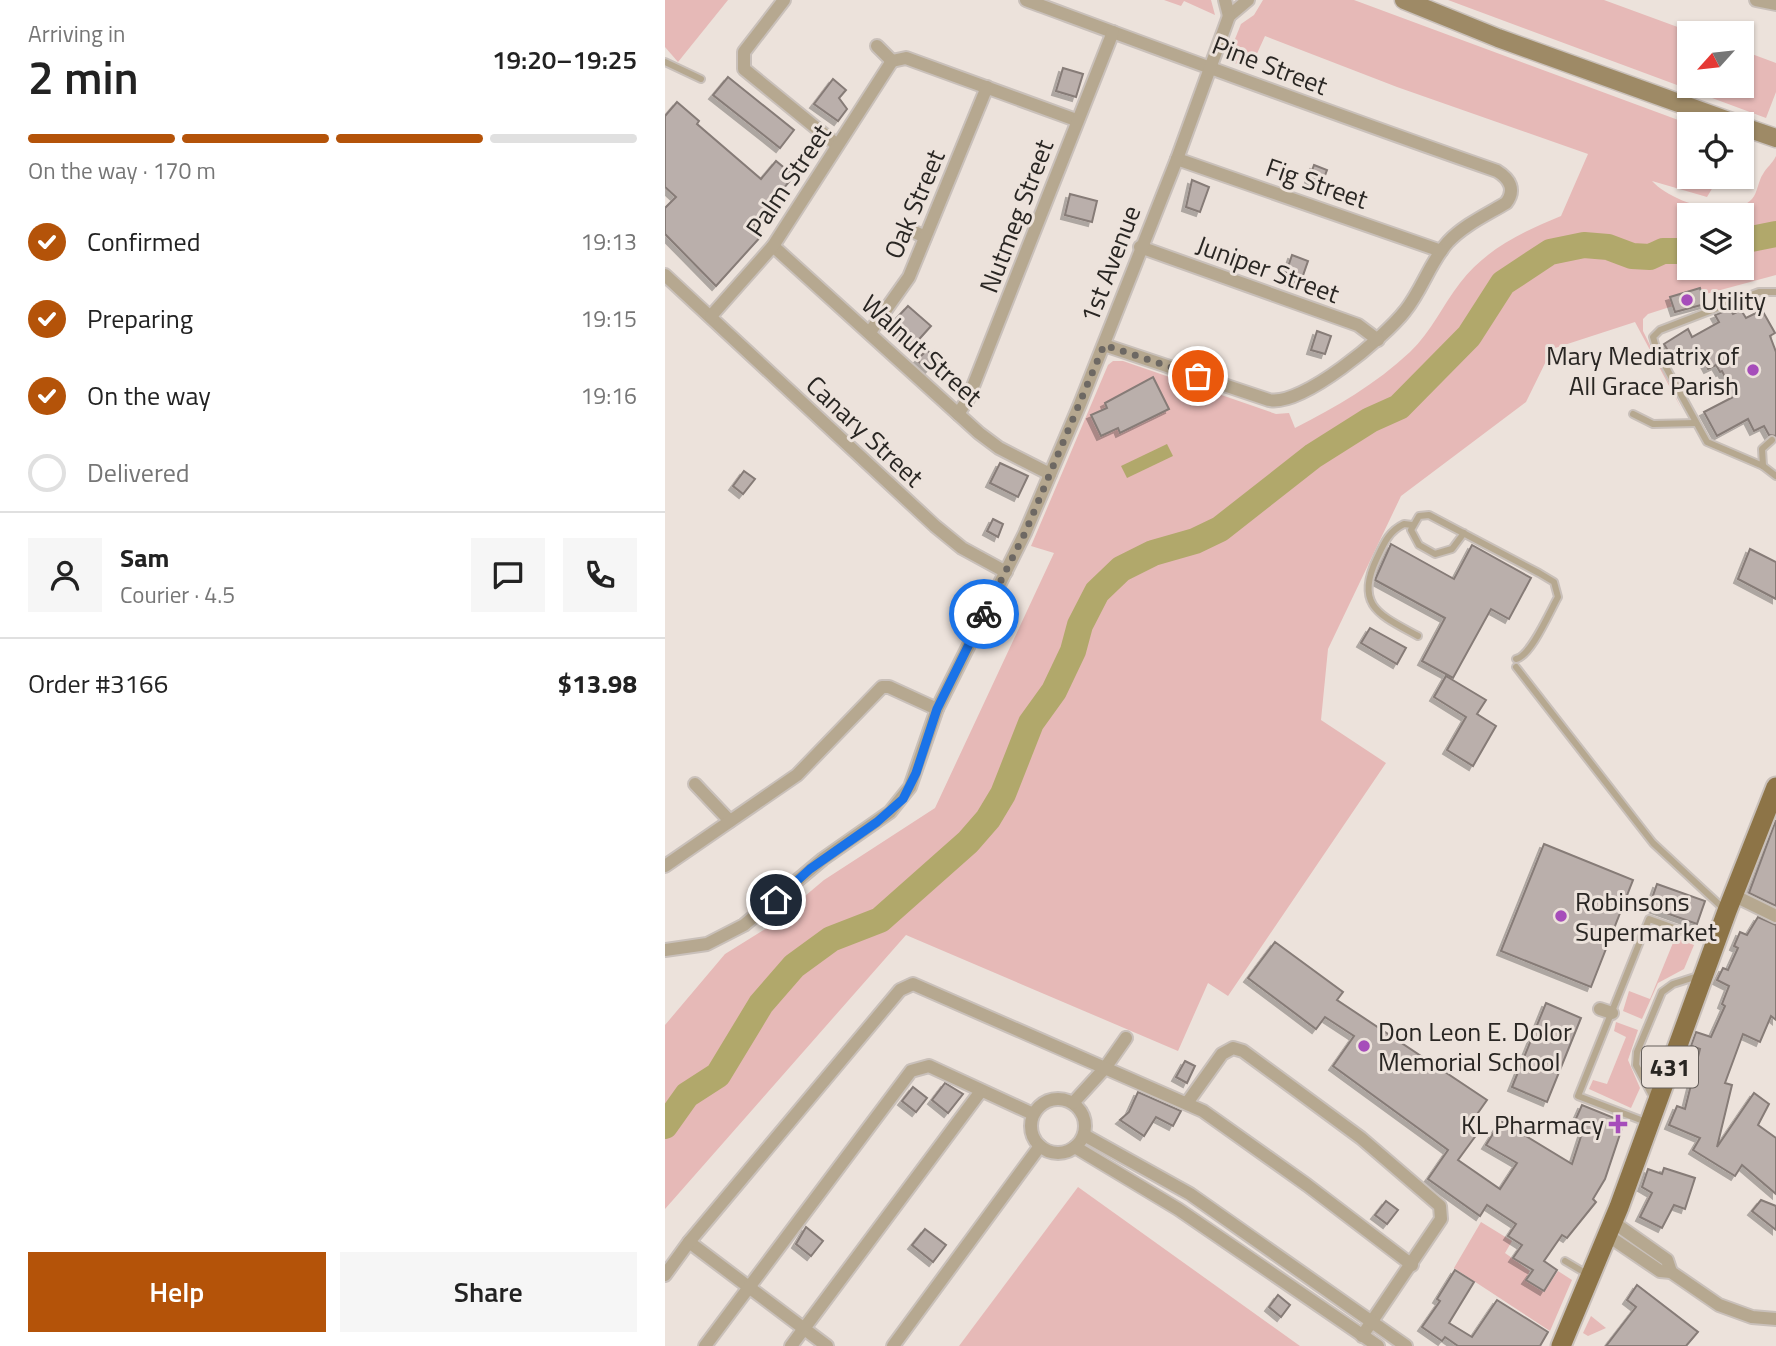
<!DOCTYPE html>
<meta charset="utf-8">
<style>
body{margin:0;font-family:"Titillium Web",sans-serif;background:#f6f6f6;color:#222;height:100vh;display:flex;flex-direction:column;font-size:26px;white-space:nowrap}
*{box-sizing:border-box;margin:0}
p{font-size:23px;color:#767676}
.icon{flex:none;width:38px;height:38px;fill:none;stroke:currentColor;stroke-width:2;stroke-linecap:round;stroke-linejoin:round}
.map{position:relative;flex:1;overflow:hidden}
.sheet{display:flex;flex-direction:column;background:#fff;width:665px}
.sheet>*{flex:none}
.needle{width:46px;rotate:243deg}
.fabs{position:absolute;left:1012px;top:21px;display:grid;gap:14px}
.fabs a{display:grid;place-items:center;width:77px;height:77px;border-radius:0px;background:#fff;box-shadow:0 2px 5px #0004;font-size:35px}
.pin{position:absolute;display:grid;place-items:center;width:60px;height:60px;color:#fff;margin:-30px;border:4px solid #fff;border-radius:50%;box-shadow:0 2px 7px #0007}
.courier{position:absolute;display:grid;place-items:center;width:70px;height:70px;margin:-35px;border:5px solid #1a73e8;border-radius:50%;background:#fff;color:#222;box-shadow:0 2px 9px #0007}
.overview em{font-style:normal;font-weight:600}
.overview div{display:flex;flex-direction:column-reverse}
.overview{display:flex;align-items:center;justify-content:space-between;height:119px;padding:0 28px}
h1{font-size:46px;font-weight:600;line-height:52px}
.bar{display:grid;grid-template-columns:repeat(4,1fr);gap:10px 7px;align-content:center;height:84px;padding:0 28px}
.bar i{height:9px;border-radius:5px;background:#e0e0e0}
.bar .active{background:#b45309}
.bar p{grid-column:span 4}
.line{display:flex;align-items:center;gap:18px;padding:0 28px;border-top:2px solid #e0e0e0}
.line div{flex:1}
.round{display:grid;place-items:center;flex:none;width:74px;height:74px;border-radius:0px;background:#f6f6f6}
ol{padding:0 28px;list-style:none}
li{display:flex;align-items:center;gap:21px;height:77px}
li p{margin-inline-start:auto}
li .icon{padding:7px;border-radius:50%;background:#b45309;color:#fff;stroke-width:4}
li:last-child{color:#767676}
li i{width:38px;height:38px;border:4px solid #e0e0e0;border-radius:50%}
.cta{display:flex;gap:14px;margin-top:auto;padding:14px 28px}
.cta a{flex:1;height:80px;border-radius:0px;background:#b45309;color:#fff;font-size:28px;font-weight:600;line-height:80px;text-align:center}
.cta a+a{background:#f6f6f6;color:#222}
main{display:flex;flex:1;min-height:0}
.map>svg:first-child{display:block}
.green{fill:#e6b9b7;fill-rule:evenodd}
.water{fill:#b1a86b}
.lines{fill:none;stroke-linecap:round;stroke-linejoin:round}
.river{stroke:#b1a86b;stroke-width:26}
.building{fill:#baafab;stroke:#867b77;stroke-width:2;filter:url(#shadow)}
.lane-casing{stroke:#c9c0ba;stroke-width:10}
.street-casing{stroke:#c9c0ba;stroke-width:16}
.secondary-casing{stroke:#c9c0ba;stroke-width:21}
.primary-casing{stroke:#c9c0ba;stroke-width:23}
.lane{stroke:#b6a890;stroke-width:6}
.street{stroke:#b6a890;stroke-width:12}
.secondary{stroke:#9e8a66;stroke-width:18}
.primary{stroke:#8d7447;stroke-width:19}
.done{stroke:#6d6863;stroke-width:7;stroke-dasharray:0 12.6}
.route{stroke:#1a73e8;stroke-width:9}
.poi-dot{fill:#a64dba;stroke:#ece2db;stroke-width:2.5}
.labels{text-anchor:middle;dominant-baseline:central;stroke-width:6;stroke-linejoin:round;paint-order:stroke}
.shield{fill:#ece2db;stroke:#645e5a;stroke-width:2}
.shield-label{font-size:24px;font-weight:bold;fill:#292623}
.street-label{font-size:26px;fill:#292623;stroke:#ece2db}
.poi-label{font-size:26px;fill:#292623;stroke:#ece2db;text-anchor:start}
</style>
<main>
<section class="sheet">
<div class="overview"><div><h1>2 min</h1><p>Arriving in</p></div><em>19:20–19:25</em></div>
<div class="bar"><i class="active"></i><i class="active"></i><i class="active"></i><i></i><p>On the way · 170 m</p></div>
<ol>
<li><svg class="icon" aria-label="check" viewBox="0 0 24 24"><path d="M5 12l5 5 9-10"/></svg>Confirmed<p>19:13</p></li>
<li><svg class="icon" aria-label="check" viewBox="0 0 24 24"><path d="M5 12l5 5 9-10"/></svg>Preparing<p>19:15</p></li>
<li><svg class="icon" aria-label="check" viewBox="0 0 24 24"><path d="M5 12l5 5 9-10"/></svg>On the way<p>19:16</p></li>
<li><i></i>Delivered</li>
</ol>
<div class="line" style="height:126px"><a class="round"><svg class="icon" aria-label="person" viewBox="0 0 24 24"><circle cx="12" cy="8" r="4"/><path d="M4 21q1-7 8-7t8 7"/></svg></a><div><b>Sam</b><p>Courier · 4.5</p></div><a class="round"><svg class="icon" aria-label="chat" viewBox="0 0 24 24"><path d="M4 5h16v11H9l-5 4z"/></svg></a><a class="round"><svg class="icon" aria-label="phone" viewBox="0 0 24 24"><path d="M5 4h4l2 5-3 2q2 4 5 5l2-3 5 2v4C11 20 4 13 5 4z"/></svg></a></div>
<div class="line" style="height:91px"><div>Order #3166</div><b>$13.98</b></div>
<div class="cta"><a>Help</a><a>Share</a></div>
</section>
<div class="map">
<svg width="1111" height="1346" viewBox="0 0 1111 1346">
<defs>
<filter id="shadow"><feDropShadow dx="-4" dy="4" stdDeviation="0" flood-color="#0004"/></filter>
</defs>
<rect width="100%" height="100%" fill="#ece2db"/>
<g class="green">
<path d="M0,0H63L13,62L0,47Z"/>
<path d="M499,0H546L550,15L519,1L516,6Z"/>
<path d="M598,0H689L1024,124V177H1054L1042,197L987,181C1005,201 1065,223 1087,199C1093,192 1093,181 1098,174C1102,167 1107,164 1111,156V275L1037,295L1034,288L1005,297L1008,306L983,314L978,319V331L1017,410L970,322L887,349L861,402L736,496L663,649L656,720L721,763L563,996L543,983L513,1051L241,935L0,1209V1025L60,954L102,928L159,880L270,808L389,553L366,546L443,365L448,361H458L611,414L624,413L630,428C671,407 711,384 745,352C767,331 777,306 795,283C821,249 857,232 896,216L923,154L732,87L600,36L585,69L567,62L564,54L576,24L589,15ZM1024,215H1076V268H1024Z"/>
<path d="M783,0H939L1029,33H1024V86H1076V50L1111,63V92L1101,118Z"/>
<path d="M1010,938L1029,945L1019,969L993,983L977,1019L958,1011L964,991L985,999Z"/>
<path d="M951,1022L973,1030L963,1060L975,1088L966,1108L924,1089L928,1080L942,1084L961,1037L949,1031Z"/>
<path d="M413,1187L635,1346H294Z"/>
<path d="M816,1222L847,1241L840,1253L865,1271L860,1280L879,1292L893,1271L907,1280L885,1331L789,1268Z"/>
<path d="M926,1316L941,1328L923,1336L918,1333Z"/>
</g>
<path class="water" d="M502,444L508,456L462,478L456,466Z"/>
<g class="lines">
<g class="river">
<path d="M1076,241L1111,234"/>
<path d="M0,1126L22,1095L53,1075L96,1004L129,966L166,939L215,920L303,842L323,819L338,794L366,723L389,691L408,651L415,625L432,592L456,569L488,553L530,541L555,529L648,456L705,420L734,407L804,336L838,283L885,252L919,245L943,247L967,256L985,257L998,251H1024"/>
</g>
</g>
<g class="building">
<path d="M398,68L418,74L411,97L391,91Z"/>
<path d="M63,77L129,130L115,148L48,95Z"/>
<path d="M168,79L181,90L174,98L182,109L173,121L149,104Z"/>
<path d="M12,102L34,121L32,124L96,179L111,161L129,176L88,225L98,234L51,286L0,234V208L11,197L0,187V116Z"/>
<path d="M649,165L662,170L656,186L643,182Z"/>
<path d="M527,180L544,187L535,212L521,207Z"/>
<path d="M405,194L432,201L427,222L400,215Z"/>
<path d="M627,255L643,261L635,284L622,280L620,276Z"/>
<path d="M1035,288L1040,304L1010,312L1005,297Z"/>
<path d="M243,306L266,326L248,346L228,328L231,325L228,322Z"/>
<path d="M1065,309L1068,314L1076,310L1081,318L1097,310L1110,333L1105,336L1111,352V436L1104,435L1099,426L1089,431L1083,419L1052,436L1039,412L1070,396L1057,371L1055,372L1051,365L1043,369L1032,348L1009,361L999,344L1023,329L1027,337L1054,322L1050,315Z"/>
<path d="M652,331L666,336L660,354L646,350Z"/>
<path d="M262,350L272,360L263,370L252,360Z"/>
<path d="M488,377L504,409L455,433L453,428L436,436L426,415L442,408L440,403Z"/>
<path d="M335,463L363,476L353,497L325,483Z"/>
<path d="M79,471L90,479L78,494L68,486Z"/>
<path d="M328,519L338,524L333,537L322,531Z"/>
<path d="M726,544L789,579L807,545L866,578L844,619L826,609L788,678L757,661L780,618L710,580Z"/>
<path d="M1085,549L1111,562V599L1073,579Z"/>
<path d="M705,628L741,648L732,664L696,643Z"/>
<path d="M781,676L821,700L812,714L831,726L808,766L782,750L801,717L769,697Z"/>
<path d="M1111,820V906L1084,893Z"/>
<path d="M879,844L968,880L926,987L836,951Z"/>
<path d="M992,884L1040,901L1032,924L984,907Z"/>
<path d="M1093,917L1111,925V1020L1106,1016L1095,1042L1078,1034L1060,1083L1067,1085L1052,1147L1089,1093L1104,1104L1093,1125L1111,1138V1194L1077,1165L1070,1176L1028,1150L1035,1138L1004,1125L1012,1106L1020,1109L1035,1049L1026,1046L1031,1032L1046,1037L1060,1006L1057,1004L1064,986L1052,980L1058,968L1063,970L1073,948L1069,946L1075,932L1082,935Z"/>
<path d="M610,942L678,992L672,1000L822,1100L803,1127L812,1134L793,1160L835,1189L852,1163L821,1145L836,1121L907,1164L919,1127L909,1123L917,1105L959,1122L940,1179L928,1199L931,1202L902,1238L897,1235L879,1261L892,1270L879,1291L861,1280L868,1270L848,1258L857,1245L843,1236L851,1224L822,1205L815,1216L763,1179L783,1150L668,1066L689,1036L660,1017L651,1029L583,978Z"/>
<path d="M881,1003L916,1018L882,1102L847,1087Z"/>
<path d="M520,1061L530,1066L522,1083L511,1077Z"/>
<path d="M280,1083L298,1094L283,1113L267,1100Z"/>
<path d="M248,1087L262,1098L251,1112L237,1101Z"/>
<path d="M473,1092L516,1111L508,1126L491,1117L479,1136L455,1120L464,1112Z"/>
<path d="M999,1168L1030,1178L1020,1209L1009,1205L997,1228L975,1217L987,1193L977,1187L983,1169L997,1174Z"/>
<path d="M1096,1200L1111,1206V1230L1087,1211Z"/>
<path d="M721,1201L733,1210L722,1224L710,1215Z"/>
<path d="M141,1227L158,1241L146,1256L131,1244Z"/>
<path d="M260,1229L281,1245L268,1262L247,1245Z"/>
<path d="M790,1270L809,1282L784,1323L807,1337L832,1300L883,1332L875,1346H793L780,1337L777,1341L757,1327L775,1301L772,1299Z"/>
<path d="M972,1285L1033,1332L1021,1346H941L971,1307L962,1300Z"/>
<path d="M613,1295L625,1305L616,1317L604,1307Z"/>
</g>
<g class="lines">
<g class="lane-casing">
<g id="lane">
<path d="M0,62L36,79"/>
<path d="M1111,292H1094L995,330L988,337L992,351L1042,442L1098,466L1111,476"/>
<path d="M968,414L988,424L1031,423"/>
<path d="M1098,466L1097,449L1107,440"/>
<path d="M747,525L739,524C724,531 719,543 712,558C689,606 715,615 753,636"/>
<path d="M799,533L787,549L770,554L754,545L746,530L754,516L764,515L874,573L889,582L893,597C885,611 866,656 851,659"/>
<path d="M851,667L988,843L1059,909"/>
<path d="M989,1099L971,1065L972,1052L997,992L1008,984L1033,976"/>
<path d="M981,1122L913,1096L984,919L1048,942"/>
<path d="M900,1261L922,1274"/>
</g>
</g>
<g class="street-casing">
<g id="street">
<path d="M119,0L79,52V69L172,145"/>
<path d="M361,0C518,58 674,116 832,171C845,179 851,190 841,203C821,215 799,225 783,242C765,262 757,290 740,311C720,337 637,407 604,400L439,345"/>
<path d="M560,0L564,16"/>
<path d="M1091,0L1111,4"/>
<path d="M564,16L583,0"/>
<path d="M212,46L227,61"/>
<path d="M227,61L241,58L411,120"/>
<path d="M512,159L776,251"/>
<path d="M241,228L260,237"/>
<path d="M108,246L314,433L334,448L385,474"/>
<path d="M475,247L693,325L713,340"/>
<path d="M0,275L270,526L297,548L341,572"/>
<path d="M46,316L108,246L227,61"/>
<path d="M205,332L244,277L322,87"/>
<path d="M293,414L303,399L448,32"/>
<path d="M30,784L65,821"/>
<path d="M0,866L132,775L217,687H224L272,709"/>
<path d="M1068,895L1111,916"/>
<path d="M0,950L42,944L79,925L158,859L225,812L245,787L272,709L360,533L415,404L512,159L564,16"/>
<path d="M935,1009L947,1013"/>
<circle cx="393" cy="1126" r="27"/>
<path d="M408,1103L440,1068L461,1038"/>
<path d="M522,1103L557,1054L568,1048L578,1051L696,1138L775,1206L776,1219L697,1336"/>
<path d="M419,1135L525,1194L741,1346"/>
<path d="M410,1147L513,1209L713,1346"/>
<path d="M948,1222L1002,1260L1006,1272L1054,1305L1087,1317L1111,1319"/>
<path d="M942,1235L995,1271L1006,1272"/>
<path d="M24,1242L162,1346"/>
<path d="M0,1275L24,1242L235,990L248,984L538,1111L642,1185L747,1265"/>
<path d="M40,1346L246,1071L264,1066L368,1114"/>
<path d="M126,1346L316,1091"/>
<path d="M228,1346L375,1146"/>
</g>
</g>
<g class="secondary-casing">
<g id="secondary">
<path d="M739,0L833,38L1072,124"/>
<path d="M1076,126L1111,138"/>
</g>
</g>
<g class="primary-casing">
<path id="primary" d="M896,1346L954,1207L1062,911L1111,787"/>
</g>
<use href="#lane" class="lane"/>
<use href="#street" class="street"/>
<use href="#secondary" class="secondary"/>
<use href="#primary" class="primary"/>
</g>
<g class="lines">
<path class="done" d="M319,614L360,533L439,345L533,376"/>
<path class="route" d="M111,900L145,869L212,822L238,799L251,773L272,709L319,614"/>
</g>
<g class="poi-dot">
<circle cx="1022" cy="300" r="7"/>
<circle cx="1088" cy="370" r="7"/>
<circle cx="896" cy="916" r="7"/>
<circle cx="699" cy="1046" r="7"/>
<path d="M949.5 1113.5h7v7h7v7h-7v7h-7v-7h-7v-7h7z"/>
</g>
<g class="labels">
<rect class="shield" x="977" y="1046.5" width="56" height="41" rx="5"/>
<g class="shield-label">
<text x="1005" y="1067">431</text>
</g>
<g class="street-label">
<text transform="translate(605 65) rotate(21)">Pine Street</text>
<text transform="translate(123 180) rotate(-56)">Palm Street</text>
<text transform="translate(652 183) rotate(19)">Fig Street</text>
<text transform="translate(249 204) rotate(-67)">Oak Street</text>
<text transform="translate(351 216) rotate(-69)">Nutmeg Street</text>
<text transform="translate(445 264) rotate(-69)">1st Avenue</text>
<text transform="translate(603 269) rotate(20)">Juniper Street</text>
<text transform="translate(257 350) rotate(42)">Walnut Street</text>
<text transform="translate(200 431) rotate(43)">Canary Street</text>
</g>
<g class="poi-label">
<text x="1036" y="300">Utility</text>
<text x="1074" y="355" text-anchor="end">Mary Mediatrix of<tspan x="1074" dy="30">All Grace Parish</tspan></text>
<text x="910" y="901">Robinsons<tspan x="910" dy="30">Supermarket</tspan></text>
<text x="713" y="1031">Don Leon E. Dolor<tspan x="713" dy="30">Memorial School</tspan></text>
<text x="939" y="1124" text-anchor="end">KL Pharmacy</text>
</g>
</g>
</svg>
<div class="fabs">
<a><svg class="needle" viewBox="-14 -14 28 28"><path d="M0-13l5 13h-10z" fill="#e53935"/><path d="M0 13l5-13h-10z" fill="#767676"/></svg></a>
<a><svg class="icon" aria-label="locate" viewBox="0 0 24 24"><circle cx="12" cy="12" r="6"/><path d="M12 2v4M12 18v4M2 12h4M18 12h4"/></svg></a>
<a><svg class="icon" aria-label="layers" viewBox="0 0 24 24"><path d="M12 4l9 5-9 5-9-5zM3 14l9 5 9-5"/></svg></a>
</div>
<div class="pin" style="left:533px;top:376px;background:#ea580c"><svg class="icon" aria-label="bag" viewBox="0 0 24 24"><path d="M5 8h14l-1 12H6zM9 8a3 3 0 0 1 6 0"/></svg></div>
<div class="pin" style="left:111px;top:900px;background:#1f2937"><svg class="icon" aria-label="home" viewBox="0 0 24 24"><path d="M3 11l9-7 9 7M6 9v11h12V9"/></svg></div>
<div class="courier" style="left:319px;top:614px"><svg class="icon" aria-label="bike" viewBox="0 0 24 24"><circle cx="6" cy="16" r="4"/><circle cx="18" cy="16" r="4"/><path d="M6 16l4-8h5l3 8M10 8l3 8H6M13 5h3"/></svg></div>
</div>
</main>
